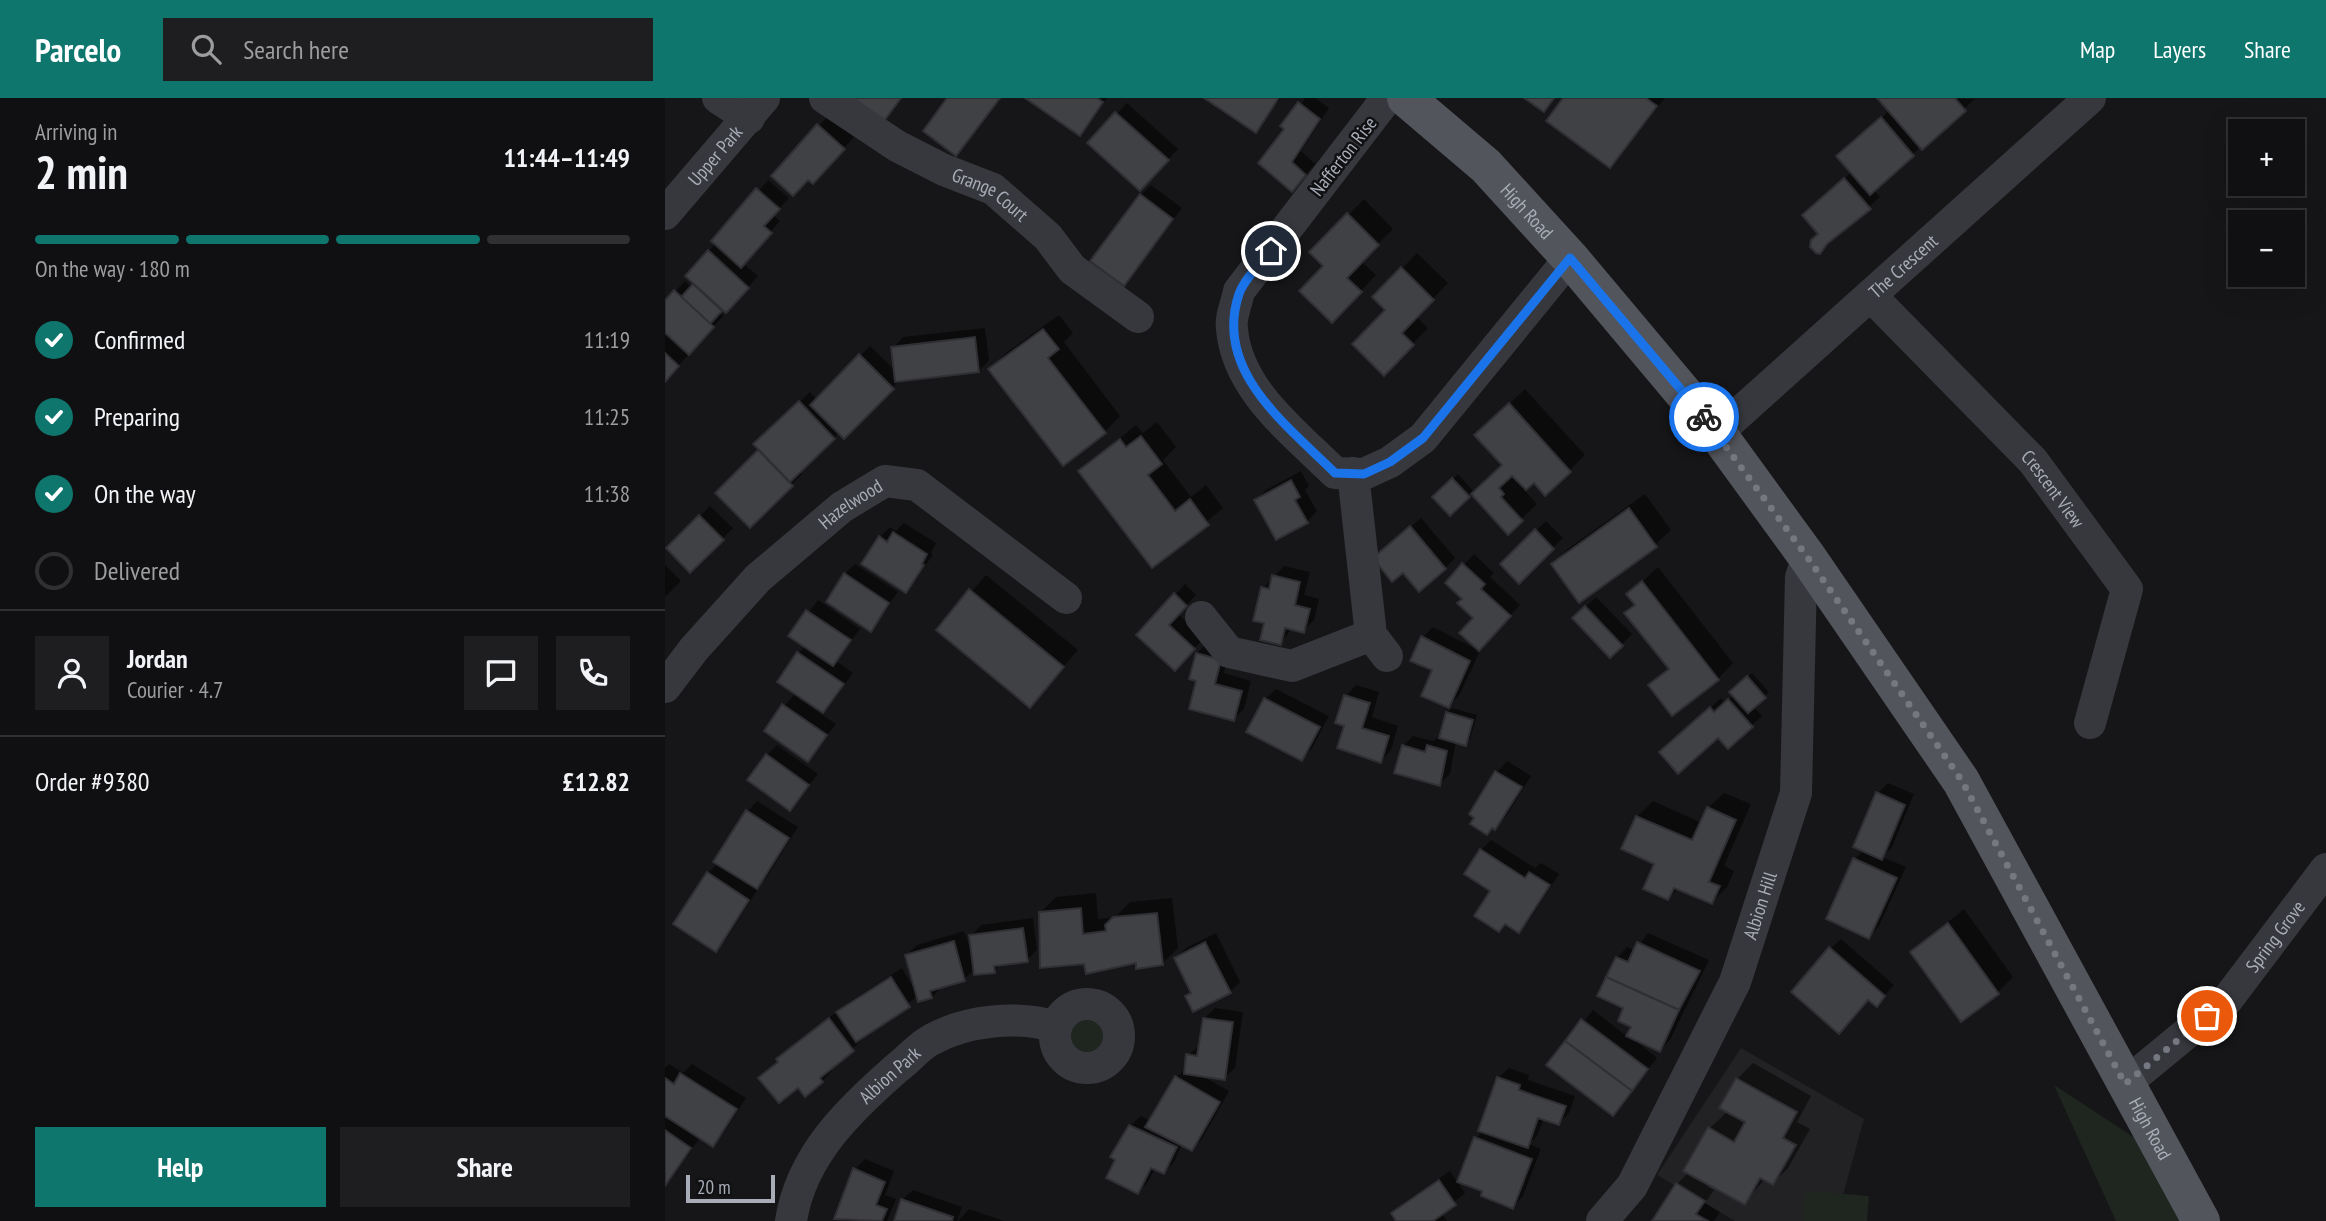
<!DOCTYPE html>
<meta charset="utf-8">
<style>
body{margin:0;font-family:"PT Sans Narrow",sans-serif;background:#1e1e20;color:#f1f3f6;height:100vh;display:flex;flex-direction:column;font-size:26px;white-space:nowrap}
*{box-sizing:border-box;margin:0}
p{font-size:23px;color:#9c9d9f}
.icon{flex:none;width:38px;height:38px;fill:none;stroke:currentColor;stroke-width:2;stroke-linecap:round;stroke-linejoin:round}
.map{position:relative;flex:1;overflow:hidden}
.sheet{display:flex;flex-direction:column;background:#101012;width:665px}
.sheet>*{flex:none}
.controls{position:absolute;left:1563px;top:21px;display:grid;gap:14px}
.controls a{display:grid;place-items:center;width:77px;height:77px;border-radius:0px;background:#101012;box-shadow:0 7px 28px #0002,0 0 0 2px #303032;font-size:35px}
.scale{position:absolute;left:21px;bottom:18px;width:89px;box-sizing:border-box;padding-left:7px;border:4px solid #a8adb8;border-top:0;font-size:19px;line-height:24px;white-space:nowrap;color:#a8adb8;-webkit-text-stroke:5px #111113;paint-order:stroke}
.pin{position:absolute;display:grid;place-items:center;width:60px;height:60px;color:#fff;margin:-30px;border:4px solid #fff;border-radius:50%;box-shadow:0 2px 7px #0007}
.courier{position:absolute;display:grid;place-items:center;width:70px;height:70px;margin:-35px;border:5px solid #1a73e8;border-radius:50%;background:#fff;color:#222;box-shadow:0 2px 9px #0007}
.head em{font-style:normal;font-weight:600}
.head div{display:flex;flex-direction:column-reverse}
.head{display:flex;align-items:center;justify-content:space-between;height:119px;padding:0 35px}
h1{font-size:46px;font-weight:600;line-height:52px}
.bar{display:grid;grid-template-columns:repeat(4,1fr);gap:10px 7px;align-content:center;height:84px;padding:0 35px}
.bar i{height:9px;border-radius:5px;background:#303032}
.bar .on{background:#0f766e}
.bar p{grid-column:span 4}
.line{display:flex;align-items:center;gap:18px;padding:0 35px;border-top:2px solid #303032}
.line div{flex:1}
.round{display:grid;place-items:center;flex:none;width:74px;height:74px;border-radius:0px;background:#1e1e20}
ol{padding:0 35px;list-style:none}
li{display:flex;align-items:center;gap:21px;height:77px}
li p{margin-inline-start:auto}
li .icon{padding:7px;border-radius:50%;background:#0f766e;color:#fff;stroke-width:4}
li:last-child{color:#9c9d9f}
li i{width:38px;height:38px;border:4px solid #303032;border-radius:50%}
.button{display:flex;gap:14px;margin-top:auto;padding:14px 35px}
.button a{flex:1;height:80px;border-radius:0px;background:#0f766e;color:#fff;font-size:28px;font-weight:600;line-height:80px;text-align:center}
.button a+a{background:#1e1e20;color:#f1f3f6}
header{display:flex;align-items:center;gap:42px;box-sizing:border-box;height:98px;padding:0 35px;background:#0f766e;color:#fff}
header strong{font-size:33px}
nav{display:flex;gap:38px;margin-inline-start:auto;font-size:24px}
.search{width:490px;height:63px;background:#1e1e20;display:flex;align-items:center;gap:18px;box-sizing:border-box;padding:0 24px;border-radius:0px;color:#9c9d9f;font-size:26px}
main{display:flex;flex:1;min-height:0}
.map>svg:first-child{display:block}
.built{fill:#222225}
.green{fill:#1e261f}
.shadow{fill:#0007}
.building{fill:#404145;stroke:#303034;stroke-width:2}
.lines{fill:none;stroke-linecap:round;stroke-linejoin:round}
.minor{stroke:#37383d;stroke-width:32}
.major{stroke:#53555c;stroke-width:38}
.done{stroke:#757880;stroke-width:7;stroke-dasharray:0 12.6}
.route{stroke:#1a73e8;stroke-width:9}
.labels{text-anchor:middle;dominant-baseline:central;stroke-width:5;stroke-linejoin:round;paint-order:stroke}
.street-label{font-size:19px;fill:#a8adb8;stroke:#111113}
</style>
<header>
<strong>Parcelo</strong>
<div class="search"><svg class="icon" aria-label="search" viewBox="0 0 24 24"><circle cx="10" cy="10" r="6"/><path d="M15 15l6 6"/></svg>Search here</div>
<nav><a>Map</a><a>Layers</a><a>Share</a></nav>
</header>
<main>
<section class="sheet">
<div class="head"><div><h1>2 min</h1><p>Arriving in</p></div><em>11:44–11:49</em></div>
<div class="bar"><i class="on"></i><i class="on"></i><i class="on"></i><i></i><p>On the way · 180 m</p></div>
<ol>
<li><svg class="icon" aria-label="check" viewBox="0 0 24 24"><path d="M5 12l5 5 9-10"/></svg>Confirmed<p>11:19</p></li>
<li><svg class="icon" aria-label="check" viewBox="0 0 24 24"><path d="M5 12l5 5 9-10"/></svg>Preparing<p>11:25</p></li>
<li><svg class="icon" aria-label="check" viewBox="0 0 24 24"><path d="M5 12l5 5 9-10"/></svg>On the way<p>11:38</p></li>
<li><i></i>Delivered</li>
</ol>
<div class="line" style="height:126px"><a class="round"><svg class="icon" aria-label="person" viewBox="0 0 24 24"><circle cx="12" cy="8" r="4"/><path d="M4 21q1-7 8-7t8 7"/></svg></a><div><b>Jordan</b><p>Courier · 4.7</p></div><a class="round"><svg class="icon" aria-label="chat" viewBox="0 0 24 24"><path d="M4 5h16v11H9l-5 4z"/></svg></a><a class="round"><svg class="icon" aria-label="phone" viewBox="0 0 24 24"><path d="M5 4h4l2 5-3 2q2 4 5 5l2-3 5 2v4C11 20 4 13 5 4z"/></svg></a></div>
<div class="line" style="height:91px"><div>Order #9380</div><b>£12.82</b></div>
<div class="button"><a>Help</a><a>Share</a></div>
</section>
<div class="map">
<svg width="1661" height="1123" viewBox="0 0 1661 1123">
<rect width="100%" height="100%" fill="#161618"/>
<path class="built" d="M1076,950L1199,1021L1176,1104L1200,1123H1070L992,1077Z"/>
<g class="green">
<circle cx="423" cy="937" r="19"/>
<path d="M1389,987L1476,1044L1518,1123H1451Z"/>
<path d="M1140,1093L1204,1098L1202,1123H1138Z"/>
</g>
<g class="shadow">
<path d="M284,0H335L291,56Z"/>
<path d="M363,0H442L415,35Z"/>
<path d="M542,0H616L590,33Z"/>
<path d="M640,0H650L664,10L636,53L650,66L627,92L621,31Z"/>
<path d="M900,0H1000L945,68Z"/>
<path d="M1215,0L1310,1L1208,91L1215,99L1155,154V136L1149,107L1187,74L1184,48L1225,12Z"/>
<path d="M462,5L513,51L485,81L425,45Z"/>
<path d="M164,17L189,39L158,74L143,80L108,78Z"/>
<path d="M103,82L124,100L108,117L115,123L78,165L93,178L71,203L54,214L58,218L0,283V204L20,183L27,190L31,186L44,153Z"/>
<path d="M486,87L517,110L459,186L476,97Z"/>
<path d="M699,101L728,131L696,163L711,177L667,223L661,168L647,154Z"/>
<path d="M752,155L783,185L751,218L763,230L719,275L723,212L710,199Z"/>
<path d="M394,217L408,235L399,244L455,318L440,334L325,271L341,255Z"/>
<path d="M320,230L324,262L314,273L235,282L179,339L175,334L134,373L137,376L85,428L52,395L96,352L91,346L145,294L152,302L205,248L230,272L228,250L238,239Z"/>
<path d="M860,291L920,357L881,395L869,383L859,392L872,406L843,434L807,395L785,416L769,399L793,376L810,395L839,367L827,322Z"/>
<path d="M492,324L511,349L498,362L526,399L541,387L558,410L487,468L415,373L471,327L478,335Z"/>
<path d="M636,373L644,388L640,392L652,413L642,424L591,402L601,392Z"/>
<path d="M980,396L1006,432L990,447L888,466L904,450Z"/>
<path d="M45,408L68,430L25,473L3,450Z"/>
<path d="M756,420L790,460L780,470L738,472L720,450Z"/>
<path d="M881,423L898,440L854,483L837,466Z"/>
<path d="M239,425L271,445L266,455L268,457L241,493L215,439L225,429L231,433Z"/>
<path d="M809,456L829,475L825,479L855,507L824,541L799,501L782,485Z"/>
<path d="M190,466L233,494L205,531L180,476Z"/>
<path d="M0,467L16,483L0,499Z"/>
<path d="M619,468L645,474L639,497L654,501L649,522L638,533L627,530L616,545L601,524L598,490Z"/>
<path d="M993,469L1068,565L1053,581L986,587L1005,569L964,496Z"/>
<path d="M321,477L413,552L365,607L273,532Z"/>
<path d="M520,486L531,497L513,516L539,540L520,560L474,537Z"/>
<path d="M931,499L967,536L945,558L909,520Z"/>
<path d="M153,502L195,531L171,563L188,575L168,603L158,613L136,598L134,601L171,626L143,662L119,608L131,595L133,555L141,548L126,538Z"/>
<path d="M768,529L815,553L794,598L783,608L758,539Z"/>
<path d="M542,545L565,551L559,575L586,583L579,611L569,621L533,582L532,555Z"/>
<path d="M1087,575L1104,594L1088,608L1097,618L1086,628L1053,638L1007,644L1056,600L1060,605L1069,597L1066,594Z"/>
<path d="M691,587L714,594L707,619L733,628L726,652L716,663L681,626V598Z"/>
<path d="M611,591L664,618L647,650L637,661L600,601Z"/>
<path d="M787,610L812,617L805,641L800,646L791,643L785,676L774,686L738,648L748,638L768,643L776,638L782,615Z"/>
<path d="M112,647L153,676L125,711L102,657Z"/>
<path d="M842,663L866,678L840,720L829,730L806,716L832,674Z"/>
<path d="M1223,685L1249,696L1227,749L1217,759L1241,769L1214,828L1204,839L1190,761L1199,752L1213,695Z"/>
<path d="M1059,695L1086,706L1059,768L1069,773L1062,789L1047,804L1014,790L1003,800L991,765L958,750L972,719L988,703L1037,725L1043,710Z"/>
<path d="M92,703L133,729L102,779L91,790L93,791L61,841L50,852L43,775L53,765L82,714Z"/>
<path d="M826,742L870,770L876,765L894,776L864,822L854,833L842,824L834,832L816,752Z"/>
<path d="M431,795L433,821L450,819L465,804L507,800L513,850L498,865L421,864L376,814L391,799Z"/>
<path d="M1299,811L1348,879L1333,894L1247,854Z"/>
<path d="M368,820L372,852L362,862L337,865L329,873L310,871L299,881L277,889L267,899L253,898L196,939L198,941L165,970L167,973L157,983L113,961L184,904L237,870L250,892L242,857L252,847L299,833L308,858L306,838L316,827Z"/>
<path d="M551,835L575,884L565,894L522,898L527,893L511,860L521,850Z"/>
<path d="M983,835L1044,862L1005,942L995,952L965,938L992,960L947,1016L884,967L928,912L963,939L968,928L952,860L962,849L970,853Z"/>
<path d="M1176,841L1229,887L1212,906L1165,851Z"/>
<path d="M550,910L578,914L570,970L559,980L536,977L564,993L537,1041L527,1051L517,1046L509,1064L499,1074L490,1070L483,1084L473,1094L465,1028L476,1018L486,1023L512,979L522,969L523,957L536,947L540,920Z"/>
<path d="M1088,965L1146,998L1132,1024L1145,1031L1123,1070L1108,1085L1100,1081L1079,1105L1043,1085L1042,1088L1049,1092L1040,1105L1055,1114L1049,1123H989L1012,1086L1024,1074L1045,1030L1063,1013L1072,981Z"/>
<path d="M4,966L18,975L27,966L81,1000L58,1036L48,1047L36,1038L0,1089V970Z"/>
<path d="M844,970L864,977L863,982L910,998L904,1015L894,1025L879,1020L872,1038L864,1046L876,1051L858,1098L848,1109L811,1040L818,1033L833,980Z"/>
<path d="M200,1061L229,1073L220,1097L231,1101L222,1123H182L171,1120L190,1071Z"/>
<path d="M785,1073L800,1095L776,1115L782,1123H733L728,1115L738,1105Z"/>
<path d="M248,1092L297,1109L292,1123H230L237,1102Z"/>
<path d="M304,1111L339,1123H293Z"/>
</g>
<g class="building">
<path d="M188,0H236L219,23Z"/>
<path d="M282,0H335L291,58L258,33Z"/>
<path d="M360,0H432L438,4L415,38Z"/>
<path d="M539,0H611L613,1L591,35Z"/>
<path d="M859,0H889L879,14Z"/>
<path d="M898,0H981L992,8L945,70L881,23Z"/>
<path d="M1212,0H1290L1301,13L1257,52Z"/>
<path d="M633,4L655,21L627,64L641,77L627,94L593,65L619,31L615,28Z"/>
<path d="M450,14L504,62L475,93L422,45Z"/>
<path d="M1216,19L1249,58L1205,97L1171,58Z"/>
<path d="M152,26L180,51L148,86L143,82L128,98L106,78Z"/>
<path d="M1179,80L1206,111L1162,146L1155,156L1151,155L1145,149L1146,142L1153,136L1137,117Z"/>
<path d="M91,90L115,111L99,128L107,135L76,170L46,143Z"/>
<path d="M475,96L508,121L459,188L425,163Z"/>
<path d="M682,115L714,147L682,180L697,194L667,225L634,193L658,168L644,154Z"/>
<path d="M43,152L84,190L61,215L20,178Z"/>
<path d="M736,169L769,202L737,235L749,247L719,278L687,246L720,212L707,199Z"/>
<path d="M28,186L57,213L45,226L16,199Z"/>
<path d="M9,192L49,229L24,257L0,235V202Z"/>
<path d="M378,231L394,251L383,260L441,335L398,368L323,271Z"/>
<path d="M310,239L314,274L230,284L226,249Z"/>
<path d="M0,255L14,268L0,284Z"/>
<path d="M194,256L229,291L179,341L145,307Z"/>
<path d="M134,303L170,341L125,384L88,346Z"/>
<path d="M844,305L906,374L880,398L869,385L861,392L847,378L834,390L839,396L836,399L858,423L843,437L806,396L837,367L809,337Z"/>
<path d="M476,338L497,366L483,377L510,413L525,401L544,427L487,470L413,373L455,341L461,349Z"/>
<path d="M93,352L128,388L85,430L50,395Z"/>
<path d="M787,380L805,399L785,418L767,399Z"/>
<path d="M626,382L635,399L630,402L643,425L611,442L589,402Z"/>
<path d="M964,410L992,449L914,505L886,466Z"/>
<path d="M34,417L59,442L25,475L1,450Z"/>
<path d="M745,428L781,471L754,494L738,475L727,484L708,460Z"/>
<path d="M870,431L889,451L854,486L835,466Z"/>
<path d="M228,434L262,456L257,466L259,467L241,495L196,466L214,438L222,444Z"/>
<path d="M797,465L820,486L816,491L846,518L814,553L794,535L808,520L792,505L797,501L780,485Z"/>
<path d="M179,475L224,505L206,534L161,504Z"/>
<path d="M607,477L635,484L630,507L645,511L639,535L620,530L616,547L595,542L599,525L588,523L596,489L604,491Z"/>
<path d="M977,483L1054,582L1007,618L983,587L1004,571L959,515L970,507L961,496Z"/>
<path d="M304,491L399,569L365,610L271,532Z"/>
<path d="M509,495L522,508L504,527L530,551L510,573L471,537Z"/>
<path d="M920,508L958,548L945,560L907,520Z"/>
<path d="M141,512L186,542L168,568L123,538Z"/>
<path d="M756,538L805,563L784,610L756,598L767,572L745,563Z"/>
<path d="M132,554L179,586L158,615L112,584Z"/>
<path d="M531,555L556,562L550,586L577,593L569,623L524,611L531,583L524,581Z"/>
<path d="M1082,578L1101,600L1083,615L1064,594Z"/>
<path d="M679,597L705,605L697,630L724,638L716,665L672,650L679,628L670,625Z"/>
<path d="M599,600L655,629L637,663L581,634Z"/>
<path d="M1063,601L1088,629L1063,651L1053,640L1013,676L994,654L1045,609L1049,614Z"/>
<path d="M117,606L162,637L143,664L99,633Z"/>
<path d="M781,614L808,622L801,648L774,640Z"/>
<path d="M737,647L760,654L762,647L782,653L775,688L729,675Z"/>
<path d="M101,656L144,687L125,713L82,682Z"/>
<path d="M830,673L857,689L830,732L827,730L822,737L805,726L809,720L804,716Z"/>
<path d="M1211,694L1240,707L1217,762L1188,749Z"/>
<path d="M1042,709L1071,722L1044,784L1055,788L1047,806L1009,790L1003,802L978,791L989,766L956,751L971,718L1027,742Z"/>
<path d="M81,712L124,740L92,791L48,764Z"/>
<path d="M815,751L860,780L864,774L885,787L854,835L840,826L834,834L809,818L825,793L799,776Z"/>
<path d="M1188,760L1232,780L1204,841L1161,821Z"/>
<path d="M42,774L84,802L51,854L8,826Z"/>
<path d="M416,810L418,836L441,833L440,827L448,819L492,815L498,867L471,871V865L421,876L419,866L375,870L374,814Z"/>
<path d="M1283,825L1334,896L1296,924L1245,854Z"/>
<path d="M358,830L363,864L329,868L330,875L309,877L304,837Z"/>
<path d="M289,843L300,883L265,893L267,900L253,904L240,857Z"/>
<path d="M540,844L566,895L528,914L520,898L526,895L509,860Z"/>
<path d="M972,844L1035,873L1014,912L941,879L951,859L963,864Z"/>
<path d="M1164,849L1220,898L1212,909L1203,902L1174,936L1126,894Z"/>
<path d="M226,879L245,909L191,944L171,914Z"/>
<path d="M941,879L1014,912L995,954L961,938L966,929L953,923L958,910L932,898Z"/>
<path d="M164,920L189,953L155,980L158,984L140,999L133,990L114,1005L93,980L113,964L111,961Z"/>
<path d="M538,920L568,924L560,982L519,976L521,956L532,958Z"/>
<path d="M916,921L983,971L967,993L900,943Z"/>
<path d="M900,943L967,993L948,1018L881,967Z"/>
<path d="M15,975L72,1011L48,1049L0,1018V980L9,986Z"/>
<path d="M510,978L555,1004L527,1053L480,1029Z"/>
<path d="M832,979L855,987L854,992L901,1008L894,1027L873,1020L863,1050L813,1033Z"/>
<path d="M1071,980L1132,1014L1118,1040L1131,1047L1108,1087L1095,1080L1080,1107L1018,1073L1043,1029L1069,1044L1080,1024L1054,1010Z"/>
<path d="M464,1027L512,1049L499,1076L486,1070L473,1096L441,1080L450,1062L445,1059Z"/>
<path d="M0,1032L26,1050L0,1088Z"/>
<path d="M809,1039L867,1061L848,1111L816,1098L817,1093L792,1084Z"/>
<path d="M188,1070L220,1084L211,1107L222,1111L217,1123L169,1121Z"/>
<path d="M774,1082L791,1107L768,1123H731L726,1115Z"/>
<path d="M1011,1085L1040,1103L1031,1116L1043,1123H987Z"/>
<path d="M236,1101L288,1119L287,1123H229Z"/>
</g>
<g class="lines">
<g class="minor">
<path d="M53,0L84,20"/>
<path id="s1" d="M160,0L232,48L279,72L328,91L383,139L407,171L473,219"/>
<path d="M722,0L574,193C572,205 565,219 567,231C572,292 629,334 670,375L699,376L725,364L758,340L905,160"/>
<path id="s2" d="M0,116L99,0"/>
<path id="s3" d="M1207,199L1368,363L1462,491L1425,625"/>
<path id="s4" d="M1052,335L1425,0"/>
<path d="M688,375L706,537L722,558"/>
<path d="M536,519L564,554L627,568L706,537"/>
<path id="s5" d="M0,589L29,551L93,480L177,409L220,383L252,387L401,500"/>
<circle cx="422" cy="938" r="32"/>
<path id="s6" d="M1460,986L1562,902L1661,771"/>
<path id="s7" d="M126,1123C136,1057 185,1011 233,969C244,961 254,948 266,942C301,922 354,917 391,929"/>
<path id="s8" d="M937,1123L967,1088L1070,884L1131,695L1136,479L1143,460"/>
</g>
<path class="major" id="s9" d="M741,0L821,68L905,160L1052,335L1143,460L1296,683L1536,1123"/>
</g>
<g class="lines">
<path class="done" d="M1039,319L1143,460L1297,683L1460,986L1542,918"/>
<path class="route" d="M606,153C596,165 579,181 574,196C548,273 622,327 670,375L699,376L725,364L758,340L905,160L1039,319"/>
</g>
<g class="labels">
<g class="street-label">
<text stroke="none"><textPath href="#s2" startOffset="77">Upper Park</textPath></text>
<text transform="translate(678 58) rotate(-52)">Nafferton Rise</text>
<text stroke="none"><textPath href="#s1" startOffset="192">Grange Court</textPath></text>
<text stroke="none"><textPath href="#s9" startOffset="166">High Road</textPath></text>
<text stroke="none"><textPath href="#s4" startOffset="250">The Crescent</textPath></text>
<text stroke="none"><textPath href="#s3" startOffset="264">Crescent View</textPath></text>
<text stroke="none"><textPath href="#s5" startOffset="262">Hazelwood</textPath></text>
<text stroke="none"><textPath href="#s8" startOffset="355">Albion Hill</textPath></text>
<text stroke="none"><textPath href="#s6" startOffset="212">Spring Grove</textPath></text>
<text stroke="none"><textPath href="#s7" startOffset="180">Albion Park</textPath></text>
<text stroke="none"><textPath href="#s9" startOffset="1279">High Road</textPath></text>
</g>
</g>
</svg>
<div class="controls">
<a>+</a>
<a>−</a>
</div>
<div class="scale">20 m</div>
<div class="pin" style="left:1542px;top:918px;background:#ea580c"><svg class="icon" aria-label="bag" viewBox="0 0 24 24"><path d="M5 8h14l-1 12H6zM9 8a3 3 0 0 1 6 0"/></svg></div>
<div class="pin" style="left:606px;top:153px;background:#1f2937"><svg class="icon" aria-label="home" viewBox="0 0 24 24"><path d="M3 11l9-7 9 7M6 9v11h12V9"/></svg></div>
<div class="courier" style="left:1039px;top:319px"><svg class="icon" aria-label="bike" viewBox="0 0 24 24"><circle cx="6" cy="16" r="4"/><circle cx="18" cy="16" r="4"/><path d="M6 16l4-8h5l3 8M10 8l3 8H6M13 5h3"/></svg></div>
</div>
</main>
